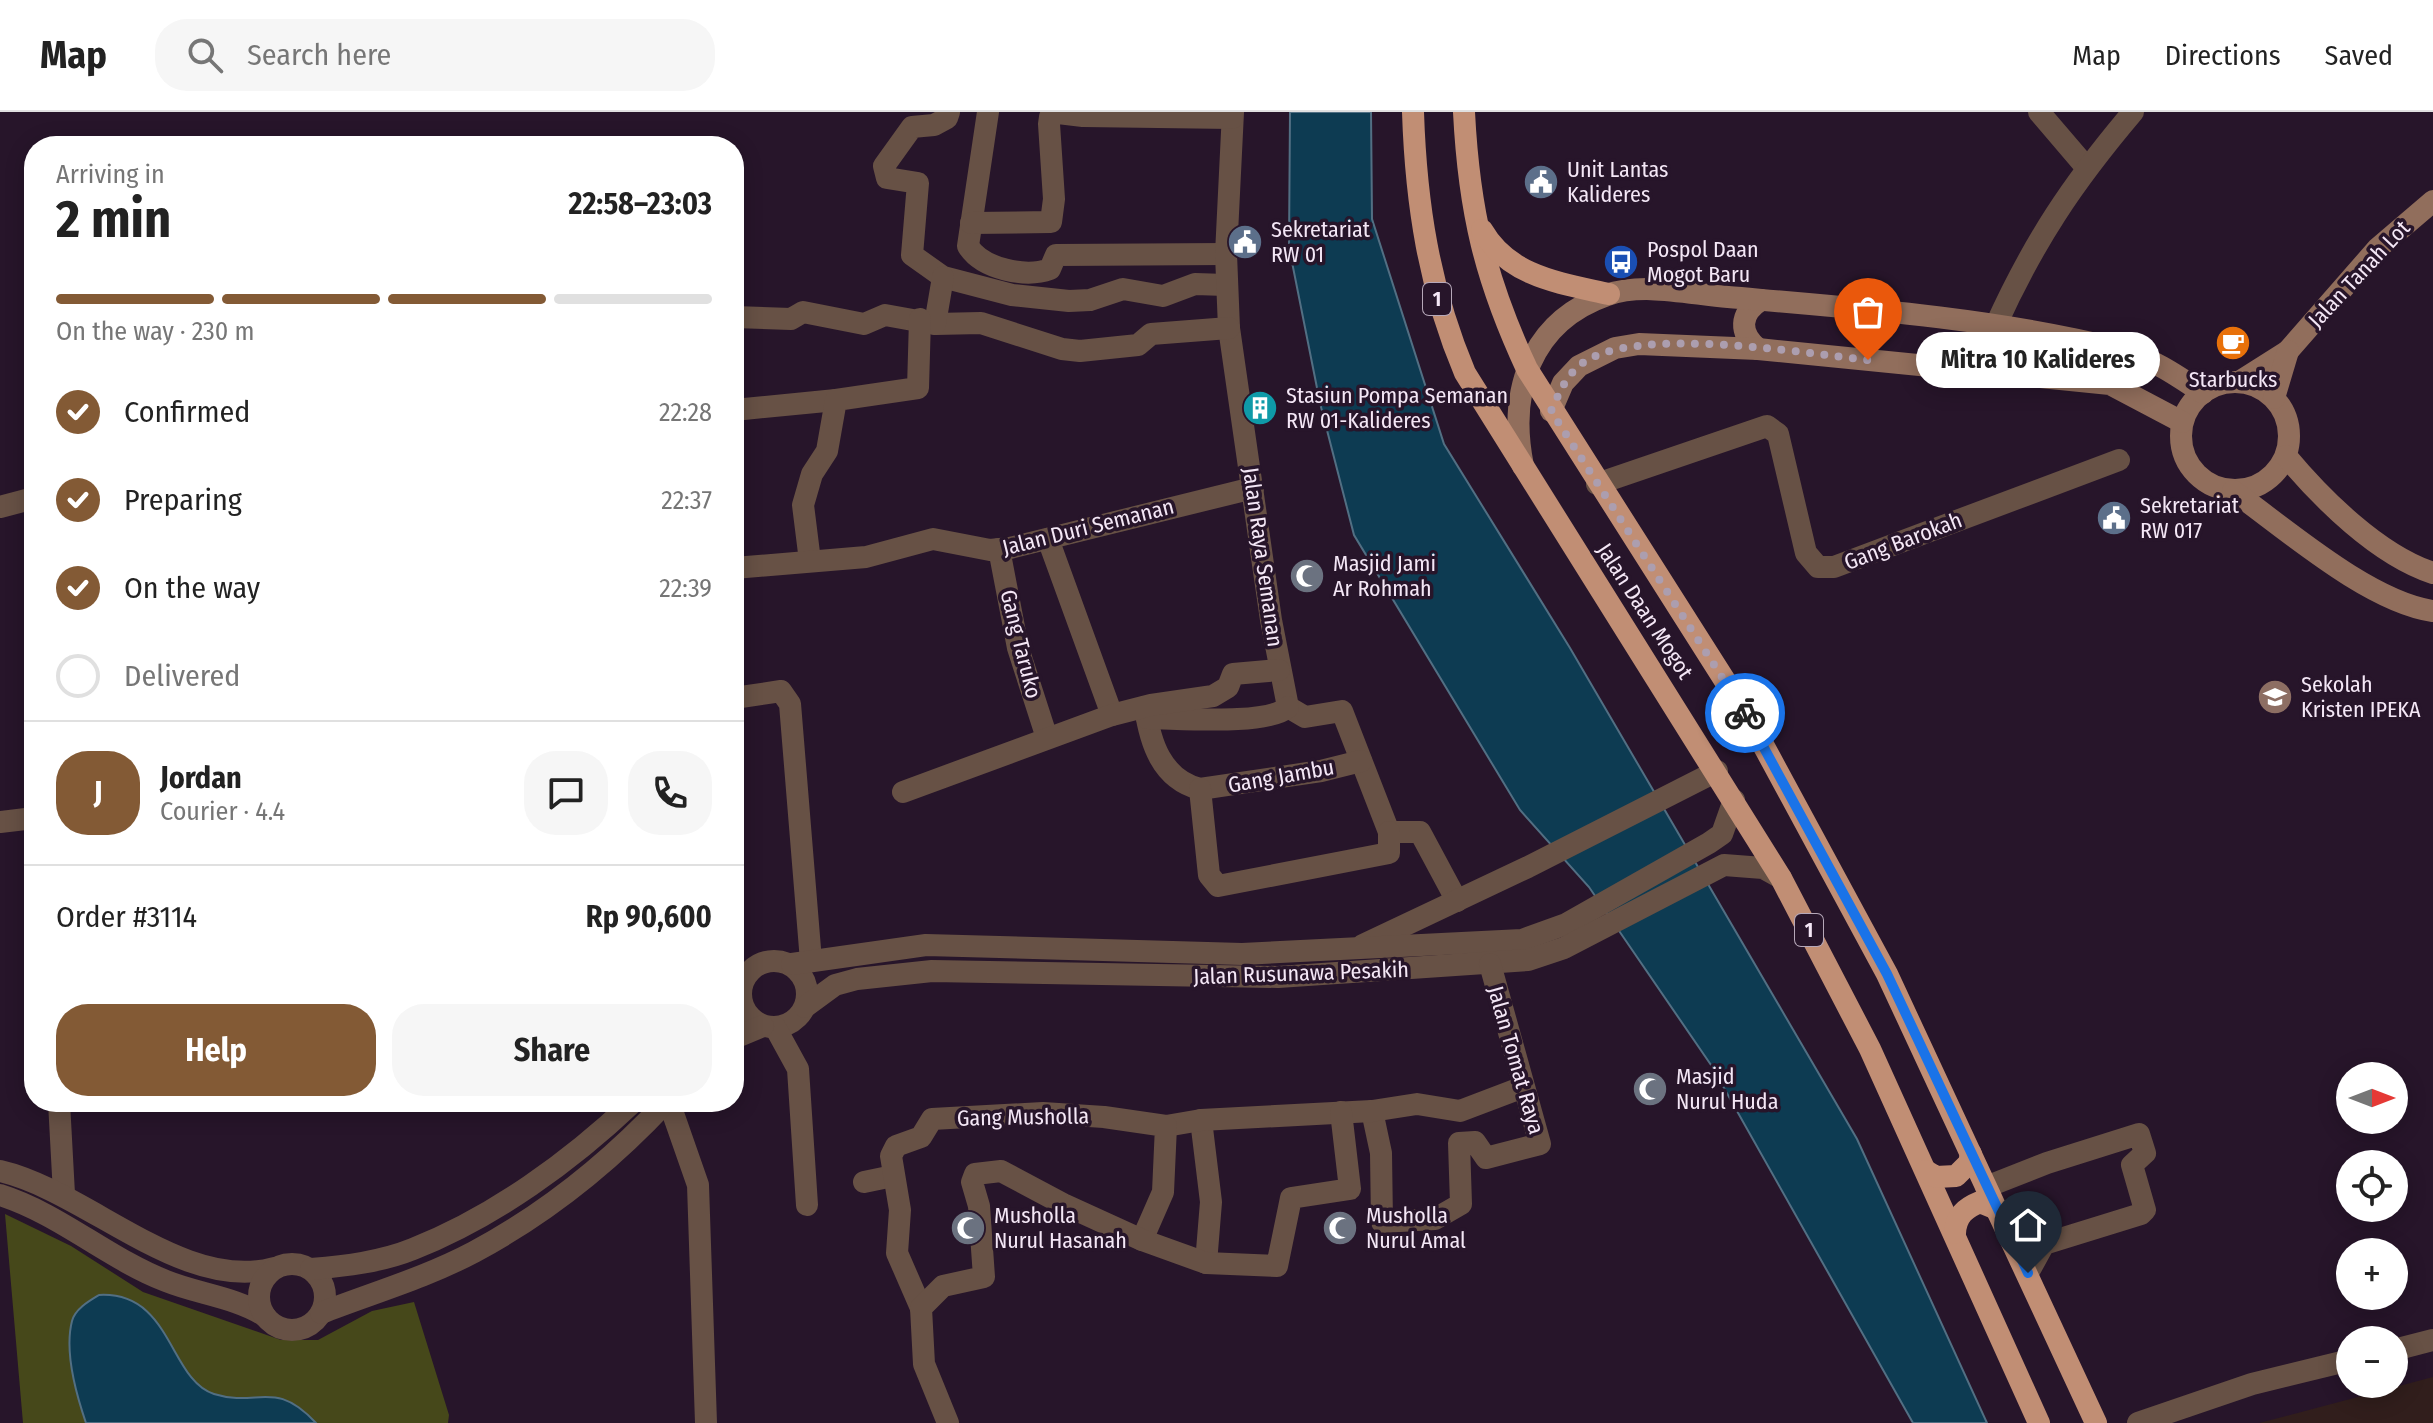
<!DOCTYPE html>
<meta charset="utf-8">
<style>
body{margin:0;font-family:"Fira Sans Condensed",sans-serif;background:#f6f6f6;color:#222;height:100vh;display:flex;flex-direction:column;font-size:30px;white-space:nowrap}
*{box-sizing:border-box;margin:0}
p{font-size:26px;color:#767676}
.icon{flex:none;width:44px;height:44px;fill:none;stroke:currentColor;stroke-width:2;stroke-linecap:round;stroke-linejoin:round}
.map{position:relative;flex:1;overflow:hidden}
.sheet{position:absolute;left:24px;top:24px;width:720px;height:976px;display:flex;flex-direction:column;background:#fff;border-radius:32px;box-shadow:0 4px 20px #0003}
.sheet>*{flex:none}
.needle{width:52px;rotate:90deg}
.fabs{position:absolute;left:2336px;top:950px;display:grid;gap:16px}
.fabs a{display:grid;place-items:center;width:72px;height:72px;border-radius:50%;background:#fff;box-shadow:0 4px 20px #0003;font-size:40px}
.pin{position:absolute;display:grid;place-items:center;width:68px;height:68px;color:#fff;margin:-82px -34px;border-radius:50% 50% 50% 0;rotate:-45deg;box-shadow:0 0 8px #0007}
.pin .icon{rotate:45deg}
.courier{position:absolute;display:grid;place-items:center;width:80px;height:80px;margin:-40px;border:6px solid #1a73e8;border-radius:50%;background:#fff;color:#222;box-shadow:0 2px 10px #0007}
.bubble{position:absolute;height:56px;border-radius:28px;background:#fff;box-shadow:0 4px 20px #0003;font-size:26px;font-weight:700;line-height:56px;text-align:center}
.overview em{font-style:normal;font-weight:700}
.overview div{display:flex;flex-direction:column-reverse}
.overview{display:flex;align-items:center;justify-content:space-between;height:136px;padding:0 32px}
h1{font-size:52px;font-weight:700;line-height:60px}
.bar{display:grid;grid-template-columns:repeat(4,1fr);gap:12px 8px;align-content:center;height:96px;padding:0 32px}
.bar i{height:10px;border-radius:6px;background:#e0e0e0}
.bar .active{background:#835a35}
.bar p{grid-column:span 4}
.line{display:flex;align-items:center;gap:20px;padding:0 32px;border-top:2px solid #e0e0e0}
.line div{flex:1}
.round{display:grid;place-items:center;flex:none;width:84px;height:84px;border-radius:32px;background:#f6f6f6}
ol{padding:0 32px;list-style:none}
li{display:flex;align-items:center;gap:24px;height:88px}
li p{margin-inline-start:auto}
li .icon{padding:8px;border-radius:50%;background:#835a35;color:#fff;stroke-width:4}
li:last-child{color:#767676}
li i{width:44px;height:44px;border:4px solid #e0e0e0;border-radius:50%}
.primary-button{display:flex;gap:16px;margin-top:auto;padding:16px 32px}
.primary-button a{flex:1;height:92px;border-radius:32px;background:#835a35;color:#fff;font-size:32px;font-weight:700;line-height:92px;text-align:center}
.primary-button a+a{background:#f6f6f6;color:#222}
header{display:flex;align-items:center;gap:48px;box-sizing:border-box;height:112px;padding:0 40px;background:#fff;border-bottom:2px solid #e0e0e0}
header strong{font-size:38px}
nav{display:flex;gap:44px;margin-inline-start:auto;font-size:28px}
.search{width:560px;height:72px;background:#f6f6f6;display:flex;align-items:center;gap:20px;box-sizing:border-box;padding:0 28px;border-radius:32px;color:#767676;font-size:30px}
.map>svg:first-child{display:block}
.commercial{fill:#311e1c}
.green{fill:#46481a}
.water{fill:#0d3b52;stroke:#526f83;stroke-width:2}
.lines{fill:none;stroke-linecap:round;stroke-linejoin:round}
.minor{stroke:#675145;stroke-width:22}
.secondary{stroke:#916e5c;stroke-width:22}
.trunk{stroke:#c18e74;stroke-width:22}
.done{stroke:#ac9eaf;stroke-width:8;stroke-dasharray:0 14.4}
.route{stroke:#1a73e8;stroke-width:10}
.labels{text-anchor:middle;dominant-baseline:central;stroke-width:7;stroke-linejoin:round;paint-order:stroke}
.shield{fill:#27152a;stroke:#b6a8b9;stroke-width:2}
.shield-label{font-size:20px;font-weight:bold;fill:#f4e7f6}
.poi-label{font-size:22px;fill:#f4e7f6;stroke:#27152a;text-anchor:start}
.street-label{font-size:22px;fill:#f4e7f6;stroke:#27152a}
</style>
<header>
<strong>Map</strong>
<div class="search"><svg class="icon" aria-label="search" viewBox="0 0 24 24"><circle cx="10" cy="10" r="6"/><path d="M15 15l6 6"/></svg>Search here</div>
<nav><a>Map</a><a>Directions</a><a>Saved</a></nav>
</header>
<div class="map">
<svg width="2433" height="1311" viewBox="0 0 2433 1311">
<rect width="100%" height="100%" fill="#27152a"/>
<path class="commercial" d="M2433,1265V1311H2259L2290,1303Z"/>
<path class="green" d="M5,1102L71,1134L143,1180L281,1228H318L372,1199L414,1190L449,1303L448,1311H23Z"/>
<g class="water">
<path d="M1290,0H1371L1372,107L1444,332L1570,536L1857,1027L1987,1311H1913L1711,953L1589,775L1520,698L1354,423L1320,291L1289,135Z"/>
<path d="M99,1183C172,1179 169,1268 214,1282C259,1296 274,1266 316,1311H86C76,1282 64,1240 72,1209C75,1197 89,1189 99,1183Z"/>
</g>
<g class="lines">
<g class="minor">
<path d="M949,0L947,6L934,13L912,15L884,54L887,66L918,71L912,143L943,165L1012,183L1069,189L1090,188L1123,177L1163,184L1195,172L1226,173"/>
<path d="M988,0L968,134C982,157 1026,166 1050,157L1056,143L1226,142"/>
<path d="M1233,0L1226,142L1229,216L1271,508L1288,595L1305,605L1342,599L1389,720H1420L1457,789"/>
<path d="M2039,0L2086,55"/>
<path d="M971,111L1051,110L1054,87L1049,12L1050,5L1058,1L1083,4L1232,6"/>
<path d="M734,205L791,207L803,200L864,212L885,203L935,212L981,211L1062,237L1080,239L1138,233L1151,222L1229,216"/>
<path d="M935,212L943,165"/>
<path d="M1995,215C2034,129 2072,72 2133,0"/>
<path d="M734,298L836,288"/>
<path d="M1597,372L1767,314L1778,322L1806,441L1818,455H1834L2119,348"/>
<path d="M0,395L34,386"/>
<path d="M1048,427L1112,603"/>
<path d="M999,437L1018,536L1047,626"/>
<path d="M810,449L803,393L812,362L827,339L836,288L918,276L920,207"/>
<path d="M734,456L866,445L933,427L990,438L1010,436L1253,376"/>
<path d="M734,586L781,579L790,592L811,849"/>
<path d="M1145,595C1150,630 1161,667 1200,677L1321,659L1361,649"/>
<path d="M1147,606C1178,606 1267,614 1288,595"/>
<path d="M1200,677L1209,763L1218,774L1389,741V720"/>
<path d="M903,680L1112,603L1151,593L1213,584L1228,575L1233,562L1279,558"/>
<path d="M0,710L34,706"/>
<path d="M1363,833L1528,755L1717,659"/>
<circle cx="774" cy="882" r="33"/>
<path d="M792,852L926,833L1242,842L1522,828L1566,812L1709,731L1722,722L1734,688"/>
<path d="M805,895L835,873L857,867L932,859L1278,865L1528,848L1564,836L1724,753L1763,756L1781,766"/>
<path d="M775,915L798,957L807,1093"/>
<path d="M734,926L763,914"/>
<path d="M59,990L64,1082"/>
<path d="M669,990L698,1073L706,1311"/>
<path d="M1372,999L1381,1041L1382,1110L1435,1107L1461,1092L1459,1031L1475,1030L1486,1046L1540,1032L1490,852"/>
<path d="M1201,1008L1211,1090L1206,1151"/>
<path d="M1166,1014L1201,1008L1372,999L1417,992L1460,999L1523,975"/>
<path d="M0,1059C87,1079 183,1181 274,1156"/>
<path d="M864,1070L893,1064"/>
<path d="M1986,1075L2047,1051L2139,1022L2145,1041L2132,1053L2145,1098L2141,1102L2044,1132L2028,1161"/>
<path d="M0,1083C60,1102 107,1146 166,1169C198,1182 235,1185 265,1204"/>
<circle cx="292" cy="1185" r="33"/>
<path d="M311,1157C345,1154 381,1150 413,1137C494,1105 571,1049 633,990"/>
<path d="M921,1196L897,1141L900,1098L891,1044L896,1034L921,1025L932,1007L1043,1001L1104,1005L1166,1014L1163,1080L1142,1128"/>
<path d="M321,1201C372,1181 425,1166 474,1140C545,1102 611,1049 666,990"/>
<path d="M2394,1238L2433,1228"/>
<path d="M948,1311L924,1252L921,1196L943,1174L984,1165L979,1094L972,1070L975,1062L1001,1059L1063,1092L1142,1128L1206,1151L1277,1154L1291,1086L1350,1077L1341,1000"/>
<path d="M2138,1311L2252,1272L2350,1248"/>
</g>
<g class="secondary">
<path d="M1758,237C1739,221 1739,202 1761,188"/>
<path d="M2239,270L2288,239L2378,136L2433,89"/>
<circle cx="2235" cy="324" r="54"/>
<path d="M2274,286L2288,239"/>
<path d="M1551,299L1563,271L1579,254L1615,236L1639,232L1758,237L2110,272L2182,310"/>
<path d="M2286,344C2322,387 2378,443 2433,461"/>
<path d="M1523,354C1508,280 1530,210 1607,183C1643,170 1690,182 1728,185C1855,196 1993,206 2117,237C2150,245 2175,262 2203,281"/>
<path d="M2233,379C2286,417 2369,490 2433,499"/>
</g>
<g class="trunk">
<path d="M1413,0C1416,92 1429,176 1465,261L1781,766L1870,937L2039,1311"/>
<path d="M1464,0C1469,99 1485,167 1527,257L1748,605L1887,862L2096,1311"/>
<path d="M1482,118C1509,165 1560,171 1609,182"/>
<path d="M1926,1059L1936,1065L1956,1064L1969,1051L1971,1042"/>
<path d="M1955,1121C1956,1104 1965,1096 1980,1090L1997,1097"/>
</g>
</g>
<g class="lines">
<path class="done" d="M1745,601L1551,299C1559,282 1565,265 1580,253C1632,212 1801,241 1868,248"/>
<path class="route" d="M1745,601L1887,862L2028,1161"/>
</g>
<defs>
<g id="civic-disc" transform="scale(1.8)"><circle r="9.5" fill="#5c6f8a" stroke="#27152a"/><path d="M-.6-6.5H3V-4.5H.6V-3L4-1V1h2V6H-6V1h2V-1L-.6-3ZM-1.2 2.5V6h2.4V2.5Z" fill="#fff"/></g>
<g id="bus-disc" transform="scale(1.8)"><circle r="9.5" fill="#1a4fb4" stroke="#27152a"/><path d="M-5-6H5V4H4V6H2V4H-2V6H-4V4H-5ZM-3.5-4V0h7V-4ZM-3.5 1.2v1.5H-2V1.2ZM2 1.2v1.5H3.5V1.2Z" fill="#fff"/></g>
<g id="cafe-disc" transform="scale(1.8)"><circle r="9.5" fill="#e8710a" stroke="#27152a"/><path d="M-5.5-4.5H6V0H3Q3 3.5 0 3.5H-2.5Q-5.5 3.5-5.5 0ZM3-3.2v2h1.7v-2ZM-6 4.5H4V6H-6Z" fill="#fff"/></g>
<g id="building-disc" transform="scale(1.8)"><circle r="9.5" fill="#0f9aa8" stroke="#27152a"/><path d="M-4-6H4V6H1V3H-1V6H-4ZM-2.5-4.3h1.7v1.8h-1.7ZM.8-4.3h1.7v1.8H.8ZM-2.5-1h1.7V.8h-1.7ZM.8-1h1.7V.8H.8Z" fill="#fff"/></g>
<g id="mosque-disc" transform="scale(1.8)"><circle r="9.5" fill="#6b7280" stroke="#27152a"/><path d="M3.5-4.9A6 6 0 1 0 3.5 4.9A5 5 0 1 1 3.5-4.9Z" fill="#fff"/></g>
<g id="school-disc" transform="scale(1.8)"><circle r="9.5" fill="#8d6e63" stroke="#27152a"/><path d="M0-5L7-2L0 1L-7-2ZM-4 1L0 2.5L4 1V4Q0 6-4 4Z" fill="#fff"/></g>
</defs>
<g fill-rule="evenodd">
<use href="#civic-disc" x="1541" y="70"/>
<use href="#civic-disc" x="1245" y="130"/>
<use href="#bus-disc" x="1621" y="150"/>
<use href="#cafe-disc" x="2233" y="231"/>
<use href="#building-disc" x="1260" y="296"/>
<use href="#civic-disc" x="2114" y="406"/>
<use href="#mosque-disc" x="1307" y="464"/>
<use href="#school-disc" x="2275" y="585"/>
<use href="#mosque-disc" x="1650" y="977"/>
<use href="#mosque-disc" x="968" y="1116"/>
<use href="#mosque-disc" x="1340" y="1116"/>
</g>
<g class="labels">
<g class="shield">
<rect x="1423" y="171" width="28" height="32" rx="6"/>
<rect x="1795" y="802" width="28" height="32" rx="6"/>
</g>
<g class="shield-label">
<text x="1437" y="187">1</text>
<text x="1809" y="818">1</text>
</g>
<g class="poi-label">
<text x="1567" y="57">Unit Lantas<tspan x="1567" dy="25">Kalideres</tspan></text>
<text x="1271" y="117">Sekretariat<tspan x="1271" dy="25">RW 01</tspan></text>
<text x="1647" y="137">Pospol Daan<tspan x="1647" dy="25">Mogot Baru</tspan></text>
<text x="2233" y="267" text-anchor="middle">Starbucks</text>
<text x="1286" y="283">Stasiun Pompa Semanan<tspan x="1286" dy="25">RW 01-Kalideres</tspan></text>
<text x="2140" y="393">Sekretariat<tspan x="2140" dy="25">RW 017</tspan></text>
<text x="1333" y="451">Masjid Jami<tspan x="1333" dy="25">Ar Rohmah</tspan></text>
<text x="2301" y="572">Sekolah<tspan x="2301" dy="25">Kristen IPEKA</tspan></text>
<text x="1676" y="964">Masjid<tspan x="1676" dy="25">Nurul Huda</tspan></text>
<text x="994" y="1103">Musholla<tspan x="994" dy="25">Nurul Hasanah</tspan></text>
<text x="1366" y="1103">Musholla<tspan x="1366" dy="25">Nurul Amal</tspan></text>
</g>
<g class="street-label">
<text transform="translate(2359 162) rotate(-47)">Jalan Tanah Lot</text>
<text transform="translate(1088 415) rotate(-14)">Jalan Duri Semanan</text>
<text transform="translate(1903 429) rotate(-21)">Gang Barokah</text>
<text transform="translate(1263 445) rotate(82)">Jalan Raya Semanan</text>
<text transform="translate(1645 499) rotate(57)">Jalan Daan Mogot</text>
<text transform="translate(1021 532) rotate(76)">Gang Taruko</text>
<text transform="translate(1281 664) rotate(-10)">Gang Jambu</text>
<text transform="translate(1301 861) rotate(-2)">Jalan Rusunawa Pesakih</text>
<text transform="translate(1516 948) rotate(74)">Jalan Tomat Raya</text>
<text transform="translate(1023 1005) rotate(-1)">Gang Musholla</text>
</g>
</g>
</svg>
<div class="fabs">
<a><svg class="needle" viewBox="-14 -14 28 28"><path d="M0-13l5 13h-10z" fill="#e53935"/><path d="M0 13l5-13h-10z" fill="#767676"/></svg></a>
<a><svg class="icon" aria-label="locate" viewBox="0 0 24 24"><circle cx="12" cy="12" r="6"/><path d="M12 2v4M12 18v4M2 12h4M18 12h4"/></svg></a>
<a>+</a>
<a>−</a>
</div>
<div class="pin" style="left:1868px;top:248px;background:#ea580c"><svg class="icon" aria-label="bag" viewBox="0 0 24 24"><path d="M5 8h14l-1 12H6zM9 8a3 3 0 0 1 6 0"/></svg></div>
<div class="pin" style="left:2028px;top:1161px;background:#1f2937"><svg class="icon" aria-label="home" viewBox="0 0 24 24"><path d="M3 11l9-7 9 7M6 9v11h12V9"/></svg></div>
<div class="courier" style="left:1745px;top:601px"><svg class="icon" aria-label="bike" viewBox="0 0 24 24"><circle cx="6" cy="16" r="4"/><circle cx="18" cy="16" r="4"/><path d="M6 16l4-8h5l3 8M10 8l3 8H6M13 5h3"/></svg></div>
<div class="bubble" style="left:1916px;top:220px;width:244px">Mitra 10 Kalideres</div>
<section class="sheet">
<div class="overview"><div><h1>2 min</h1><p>Arriving in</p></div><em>22:58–23:03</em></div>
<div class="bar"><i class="active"></i><i class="active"></i><i class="active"></i><i></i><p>On the way · 230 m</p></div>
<ol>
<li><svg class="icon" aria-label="check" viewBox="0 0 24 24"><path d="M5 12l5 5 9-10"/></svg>Confirmed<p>22:28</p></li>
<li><svg class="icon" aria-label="check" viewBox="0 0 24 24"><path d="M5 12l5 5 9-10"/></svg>Preparing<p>22:37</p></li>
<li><svg class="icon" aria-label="check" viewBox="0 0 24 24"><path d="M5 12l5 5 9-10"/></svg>On the way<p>22:39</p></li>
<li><i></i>Delivered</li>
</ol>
<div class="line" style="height:144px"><b class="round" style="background:#835a35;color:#fff">J</b><div><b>Jordan</b><p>Courier · 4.4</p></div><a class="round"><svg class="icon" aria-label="chat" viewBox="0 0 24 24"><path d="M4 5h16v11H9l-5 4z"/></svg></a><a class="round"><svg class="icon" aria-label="phone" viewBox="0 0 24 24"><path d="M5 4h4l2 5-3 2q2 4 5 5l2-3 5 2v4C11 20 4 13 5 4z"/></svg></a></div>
<div class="line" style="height:104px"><div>Order #3114</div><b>Rp 90,600</b></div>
<div class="primary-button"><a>Help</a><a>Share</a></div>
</section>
</div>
